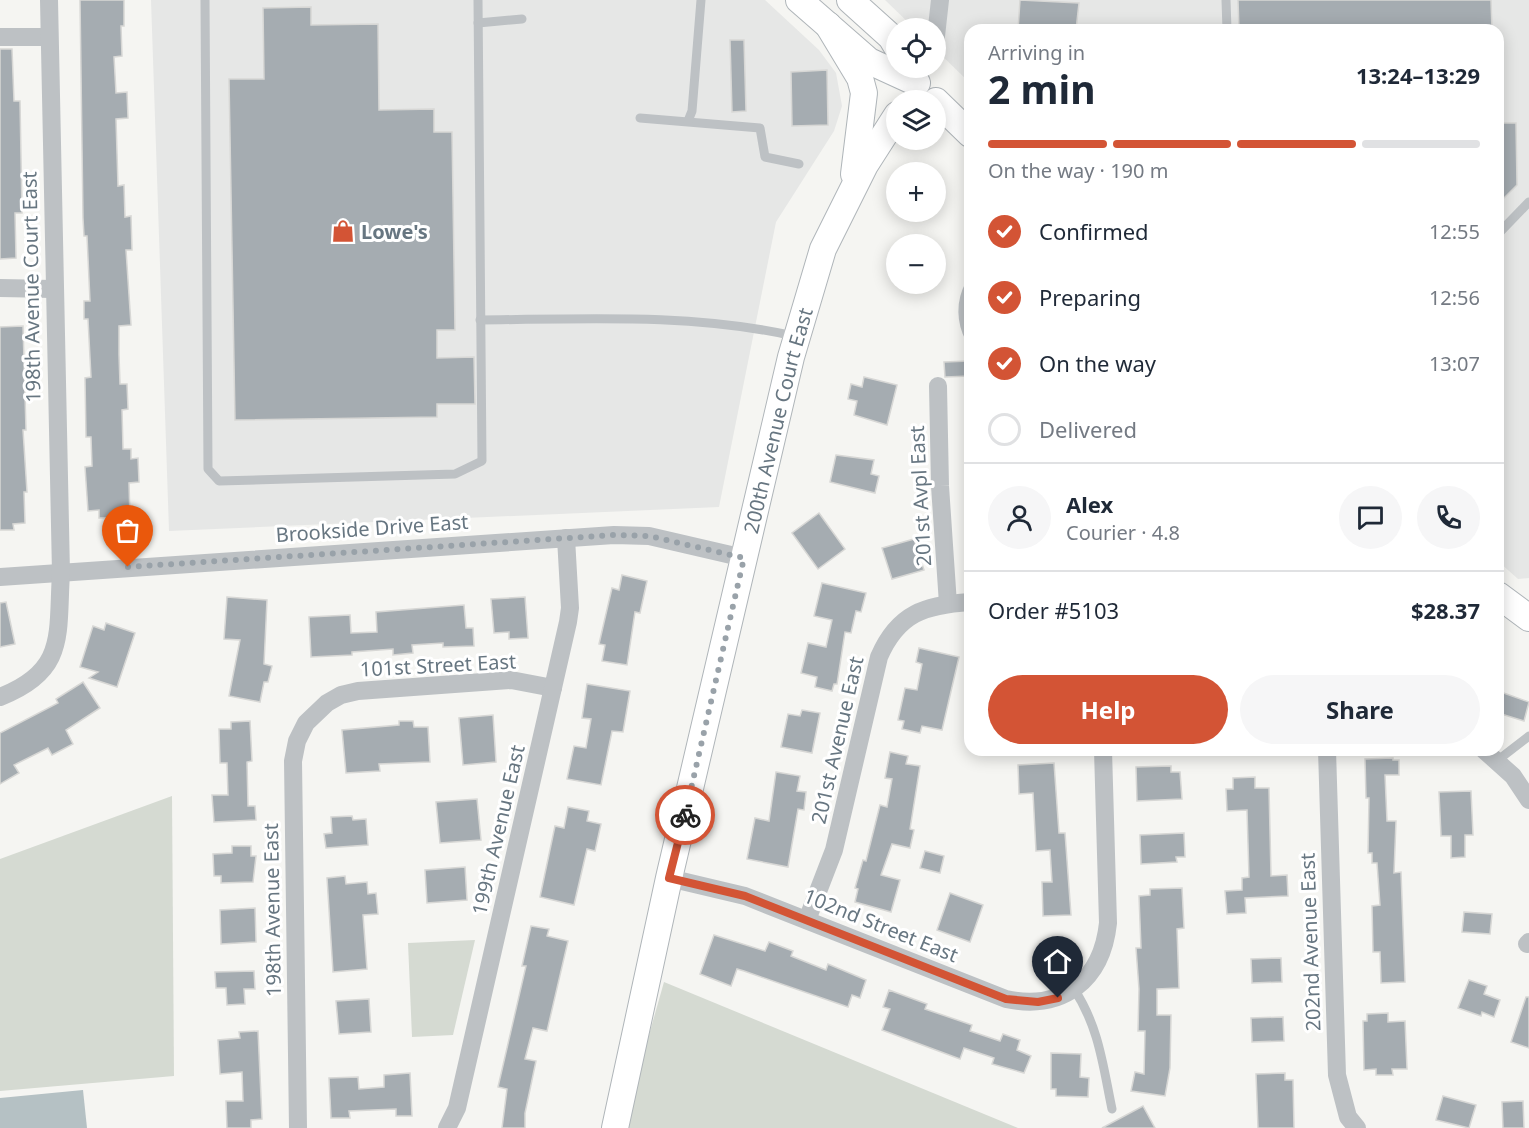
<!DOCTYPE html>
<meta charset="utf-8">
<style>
body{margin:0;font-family:"Noto Sans",sans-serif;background:#f6f6f7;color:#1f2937;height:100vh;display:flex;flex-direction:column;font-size:22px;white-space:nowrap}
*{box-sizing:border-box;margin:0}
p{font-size:20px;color:#747a83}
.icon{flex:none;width:33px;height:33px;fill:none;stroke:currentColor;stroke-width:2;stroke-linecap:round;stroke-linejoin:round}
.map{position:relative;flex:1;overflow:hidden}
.details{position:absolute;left:964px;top:24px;width:540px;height:732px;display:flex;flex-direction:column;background:#fff;border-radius:18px;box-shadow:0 3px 15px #0003}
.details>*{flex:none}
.controls{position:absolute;left:886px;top:18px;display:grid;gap:12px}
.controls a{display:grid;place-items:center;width:60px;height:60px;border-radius:50%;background:#fff;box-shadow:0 3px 15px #0003;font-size:30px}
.pin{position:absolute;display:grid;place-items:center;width:51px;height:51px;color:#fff;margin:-62px -26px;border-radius:50% 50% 50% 0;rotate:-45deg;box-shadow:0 0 6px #0007}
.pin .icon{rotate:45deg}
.courier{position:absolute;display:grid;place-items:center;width:60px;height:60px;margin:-30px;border:4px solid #d35435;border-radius:50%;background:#fff;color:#222;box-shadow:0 2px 8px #0007}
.overview em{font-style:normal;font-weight:700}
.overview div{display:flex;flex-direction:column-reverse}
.overview{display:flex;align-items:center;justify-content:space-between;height:102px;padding:0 24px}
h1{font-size:39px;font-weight:700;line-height:45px}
.bar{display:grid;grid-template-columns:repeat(4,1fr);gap:9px 6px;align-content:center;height:72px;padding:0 24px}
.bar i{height:8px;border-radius:4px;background:#e0e1e3}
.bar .selected{background:#d35435}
.bar p{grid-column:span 4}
.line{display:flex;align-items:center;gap:15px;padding:0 24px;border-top:2px solid #e0e1e3}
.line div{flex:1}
.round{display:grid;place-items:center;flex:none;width:63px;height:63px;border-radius:32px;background:#f6f6f7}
ol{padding:0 24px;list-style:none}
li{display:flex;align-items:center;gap:18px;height:66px}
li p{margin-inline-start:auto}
li .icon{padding:6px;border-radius:50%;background:#d35435;color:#fff;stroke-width:4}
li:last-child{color:#747a83}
li i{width:33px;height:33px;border:3px solid #e0e1e3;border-radius:50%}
.primary-button{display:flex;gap:12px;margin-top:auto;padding:12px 24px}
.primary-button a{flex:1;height:69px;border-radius:36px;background:#d35435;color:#fff;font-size:24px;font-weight:700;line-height:69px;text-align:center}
.primary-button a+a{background:#f6f6f7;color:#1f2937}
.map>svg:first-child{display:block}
.built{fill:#e6e7e6}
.green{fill:#d5dad2}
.water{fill:#b5c1c4}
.building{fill:#a5acb1;stroke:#d7d7d5;stroke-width:1.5}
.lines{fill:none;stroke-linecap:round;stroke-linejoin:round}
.secondary-casing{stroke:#afb5b9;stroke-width:28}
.lane{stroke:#bdc1c4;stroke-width:9}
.street{stroke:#bdc1c4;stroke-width:18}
.secondary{stroke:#fff;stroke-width:26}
.done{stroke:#99a2a9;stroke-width:6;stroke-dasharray:0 10.8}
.route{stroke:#d35435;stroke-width:8}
.labels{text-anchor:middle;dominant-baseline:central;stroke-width:6;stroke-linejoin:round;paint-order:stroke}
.poi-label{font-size:20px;font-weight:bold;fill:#677681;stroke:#fff;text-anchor:start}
.street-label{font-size:20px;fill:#677681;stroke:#fff}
</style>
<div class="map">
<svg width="1529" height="1128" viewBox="0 0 1529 1128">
<rect width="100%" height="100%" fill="#f5f5f2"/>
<g class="built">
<path d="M151,0H765L819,50L836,73L842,106L834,131L776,222L719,507L169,531Z"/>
<path d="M885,0H1529V578L1518,579L1499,562L1498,30H970V83L936,50V28H914Z"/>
</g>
<g class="green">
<path d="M172,796L174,1076L0,1091V859Z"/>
<path d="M475,940L453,1035L412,1037L408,943Z"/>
<path d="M664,982L1018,1128H628L643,1056Z"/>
</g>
<path class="water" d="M83,1090L87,1128H0V1098Z"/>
<g class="building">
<path d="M80,0H124V26H121L122,56L114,57L116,93L127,92L128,118L116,119L118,186L124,185L125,217L131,216L132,250H126L131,325L119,326V355L120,384H127L128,409L122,410L123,449H131V459L138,458L139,482L129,483L130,517L99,518V510L88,511L85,467L92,466L91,437H86L85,378L91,377L88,319H84V301H90L87,236H84L83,218Z"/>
<path d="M1020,0L1079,3L1076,30H1018Z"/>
<path d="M1238,0H1491L1492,30H1239Z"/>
<path d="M311,7V25L378,24L379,110L434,109V132H452L455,330H437V358L474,357L475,404H437V417L235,420L229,79H264L263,8Z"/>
<path d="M730,40H744L746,111L732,112Z"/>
<path d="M0,49H12L14,101H20L22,213H15L16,258L0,259Z"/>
<path d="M827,70L828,125L792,126L791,72Z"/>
<path d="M1498,123H1516L1517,185L1498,204Z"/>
<path d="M23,326L26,430H23L27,492H24L25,523L13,524L14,530H0V327Z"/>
<path d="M970,361V376L945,377L944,362Z"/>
<path d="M864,377L897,385L887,425L854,415L857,401L848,399L851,384L862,387Z"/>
<path d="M836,455L874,460L871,474L879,476L875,493L830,482Z"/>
<path d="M819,513L845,549L818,569L792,533Z"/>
<path d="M914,539L924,570L892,579L882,548Z"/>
<path d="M622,575L647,581L640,613L635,612L627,665L602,661L605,645L599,644L612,588L619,590Z"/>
<path d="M822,583L866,593L861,612L856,611L851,633L845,632L837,684H834L832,691L815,687L817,677L801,673L808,643L826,647L832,620L814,616Z"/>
<path d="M227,597L267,600L264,664L272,666L268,682H264L260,702L229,696L240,640L224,639Z"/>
<path d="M525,597L528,638L509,639V632L494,633L491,599Z"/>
<path d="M6,602L15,644L0,647V603Z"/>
<path d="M464,605L466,628H473L474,646L443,647V643L412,645L413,653L393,655V649L352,652V655L311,657L309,617L350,615L351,633L377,632L376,612Z"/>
<path d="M106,623L135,633L117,687L89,678L98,672L80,667L93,626L104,630Z"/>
<path d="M919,648L959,657L942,730L922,726L920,733L902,729L904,721L898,720L905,688L917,690L922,664L916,662Z"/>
<path d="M83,682L100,708L66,730L73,744L52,755L48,748L14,765L19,773L0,784V733L58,703L56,699Z"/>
<path d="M587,684L630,691L623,732L612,731L601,785L567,779L574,746L586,748L591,719L582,718Z"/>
<path d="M1498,691L1529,702L1524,721L1498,713Z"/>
<path d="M802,710L820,713L812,753L781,747L788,714L800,716Z"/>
<path d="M493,715L496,762L463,765L459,718Z"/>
<path d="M250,721L252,761L247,762L248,806H255L256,820L214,822L212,795H228L227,763H220L219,729H231V722Z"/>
<path d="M399,721H413L414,727H428L430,762L379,764L380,771L346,773L342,730L399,725Z"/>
<path d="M890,752L908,756L906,764L920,766L910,829L914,830L910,848L892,844L881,875L900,880L891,912L855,902L858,889L855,888L863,860L866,861L880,805L887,807L892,779L885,778Z"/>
<path d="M1393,758V760H1399V775H1385L1387,821H1396L1394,873L1401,872L1405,982L1381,983L1380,952H1373L1372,906L1380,905L1377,863H1372V853H1368L1369,798H1366L1365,759Z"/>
<path d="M1054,763L1059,833H1065L1071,915L1043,916L1042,882H1052L1050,850L1036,851L1033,793L1019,794L1018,765Z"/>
<path d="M1171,766V772H1180L1182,799L1137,801L1136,767Z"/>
<path d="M776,772L800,776L797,791L806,792L804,810L798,809L788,867L747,859L755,818L769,821Z"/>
<path d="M1255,777V788H1269L1271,876L1287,875L1288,896L1245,898L1246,913L1227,914L1225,891L1242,890V878L1249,877L1247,810L1227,811L1226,789H1233V778Z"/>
<path d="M1471,791L1473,835H1465V857L1451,858V836H1441L1439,792Z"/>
<path d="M477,799L481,840L440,843L436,802Z"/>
<path d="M568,807L589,811L587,821L601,824L595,851L587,849L574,905L540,897L555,826L564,828Z"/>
<path d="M352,816L353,820L366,819L368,845L326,848L324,834L332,833L331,817Z"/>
<path d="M1184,833L1185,857H1176L1177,862L1141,864L1140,835Z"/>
<path d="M232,846H251V856H256L253,882L221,883V876H214L213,854L232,853Z"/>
<path d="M925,851L944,856L940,873L920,868Z"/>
<path d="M465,867L467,900L427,903L425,870Z"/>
<path d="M345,876L346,884L367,882L368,894L376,893L378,914L363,915L367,969L333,972L327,878Z"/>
<path d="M1182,888L1184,928L1177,929L1179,988L1157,989V1015H1171L1170,1068L1165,1096L1131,1091L1135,1072L1144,1074L1145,1031H1138L1139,989L1136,948H1141L1139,896L1150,895V889Z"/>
<path d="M950,893L983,905L970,942L937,930Z"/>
<path d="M255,908L256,942L221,944L220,910Z"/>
<path d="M1464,912L1492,914L1490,934L1462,932Z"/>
<path d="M531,926L549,929L547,936L568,941L547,1031L533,1028L525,1059L536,1061L525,1113V1128H502L507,1089L498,1087L526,966H522Z"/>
<path d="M714,935L765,951L769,942L793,951L791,956L826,970L828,964L866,980L860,998L852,995L848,1007L744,971L737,969L731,986L700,974Z"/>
<path d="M1281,958L1282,982L1252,983L1251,959Z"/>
<path d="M254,971L255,989H244L245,1004L227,1005L226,988H216L215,972Z"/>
<path d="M1469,980L1487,986L1484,994L1500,1000L1494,1017L1482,1012L1481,1016L1458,1008Z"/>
<path d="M889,990L927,1004L925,1009L972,1025L970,1031L1000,1041L1003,1034L1020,1040L1017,1050L1031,1056L1024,1073L992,1064L994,1058L964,1048L960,1059L882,1030L890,1009L883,1007Z"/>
<path d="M1526,997H1529V1048L1511,1042Z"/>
<path d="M369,999L371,1032L339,1034L336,1001Z"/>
<path d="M1388,1013V1022L1405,1021L1407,1069H1392L1393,1075H1376V1069L1364,1070L1363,1021H1367V1014Z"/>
<path d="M1283,1017L1284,1041L1252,1042L1251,1018Z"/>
<path d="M258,1031L262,1119L251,1120V1128H227L226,1101H243L242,1072L220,1074L218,1040L240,1038L239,1032Z"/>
<path d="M1051,1053L1081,1054L1080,1077L1089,1078L1088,1097L1056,1096V1089H1051Z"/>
<path d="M410,1073L412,1116H396V1109L349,1111L350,1118H331L329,1078L358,1077L359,1089L384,1087V1075Z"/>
<path d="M1285,1073V1080H1293L1294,1128H1258L1256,1074Z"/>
<path d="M1443,1096L1476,1105L1469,1128L1436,1120Z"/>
<path d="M1523,1101L1524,1128H1503L1502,1102Z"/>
<path d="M1143,1106L1155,1128H1102Z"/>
</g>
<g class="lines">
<g class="secondary-casing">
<g id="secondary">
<path d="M799,0L869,61L917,83"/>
<path d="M850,0L891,37L897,47"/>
<path d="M828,25L860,78L864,93L854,174"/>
<path d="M936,101L970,134"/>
<path d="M1498,595L1529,618"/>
<path id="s1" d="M615,1128L669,878L791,357L823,249L865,165L897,115"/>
</g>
</g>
<g class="lane">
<path d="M205,0L208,469L219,481L455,474L482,461L478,0"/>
<path d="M1226,0L1227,30"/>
<path d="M478,23L522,19"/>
<path d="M640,118L760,128L765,157L799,164"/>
<path d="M688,121L692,111L701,0"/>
<path d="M1498,234L1529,202"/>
<path d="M970,284C960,302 961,322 970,339"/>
<path d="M480,320C585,319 691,313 794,336"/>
<path d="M1498,760L1529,736"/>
<path d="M1074,989C1099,1027 1103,1066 1112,1109"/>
</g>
<g class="street">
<path d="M936,36L940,0"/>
<path d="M0,37H49"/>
<path d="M0,288L53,289"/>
<path d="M938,386L940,486L948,604"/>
<path d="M0,577L614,535L649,536L744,558"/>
<path d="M0,697C67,671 57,635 61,573L49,0"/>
<path d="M1327,750L1337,1075L1348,1117L1357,1128"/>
<path d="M1484,750L1513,776L1529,800"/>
<path d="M669,878L745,896L1006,999C1063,1011 1102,980 1108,923L1103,750"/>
<path d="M807,920L834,850L879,657C898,613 925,605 970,602"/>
<path d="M1527,944L1529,942"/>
<path d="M298,1128L293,761L297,741L306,723L327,703L341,695L358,691L511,680L553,688"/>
<path d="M447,1128L457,1108L568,622L570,608L566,538"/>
</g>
<use href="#secondary" class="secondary"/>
</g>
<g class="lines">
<path class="done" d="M128,567L614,535L649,536L744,558L685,815"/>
<path class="route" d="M685,815L669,878L745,896L1006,999L1038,1002L1058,998"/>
</g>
<defs>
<g id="shop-bare" transform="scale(1.8)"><path d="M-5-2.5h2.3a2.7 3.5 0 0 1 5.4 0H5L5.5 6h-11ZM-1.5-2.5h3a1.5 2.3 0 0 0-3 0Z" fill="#d35435" stroke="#fff" stroke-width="2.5" paint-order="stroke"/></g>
</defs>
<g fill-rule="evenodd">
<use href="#shop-bare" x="343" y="231"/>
</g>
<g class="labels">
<g class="poi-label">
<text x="361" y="231">Lowe's</text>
</g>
<g class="street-label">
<text transform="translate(31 287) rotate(-91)">198th Avenue Court East</text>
<text stroke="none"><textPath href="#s1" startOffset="726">200th Avenue Court East</textPath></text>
<text transform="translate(920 496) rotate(-93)">201st Avpl East</text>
<text transform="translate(372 528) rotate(-4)">Brookside Drive East</text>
<text transform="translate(438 665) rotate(-3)">101st Street East</text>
<text transform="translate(837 740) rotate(-77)">201st Avenue East</text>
<text transform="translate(498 830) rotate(-77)">199th Avenue East</text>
<text transform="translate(272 910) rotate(-91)">198th Avenue East</text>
<text transform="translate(881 925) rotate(22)">102nd Street East</text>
<text transform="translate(1310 942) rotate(-92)">202nd Avenue East</text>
</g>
</g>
</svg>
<div class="controls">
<a><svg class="icon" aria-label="locate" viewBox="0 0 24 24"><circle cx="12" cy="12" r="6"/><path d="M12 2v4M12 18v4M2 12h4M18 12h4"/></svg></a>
<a><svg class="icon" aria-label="layers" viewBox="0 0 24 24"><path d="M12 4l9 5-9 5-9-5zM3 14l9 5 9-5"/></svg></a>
<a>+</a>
<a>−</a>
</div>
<div class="pin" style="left:128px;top:567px;background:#ea580c"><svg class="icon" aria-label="bag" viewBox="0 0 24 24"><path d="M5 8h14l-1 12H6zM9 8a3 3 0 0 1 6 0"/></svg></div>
<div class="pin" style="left:1058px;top:998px;background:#1f2937"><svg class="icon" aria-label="home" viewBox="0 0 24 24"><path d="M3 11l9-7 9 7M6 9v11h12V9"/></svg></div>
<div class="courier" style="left:685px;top:815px"><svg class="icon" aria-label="bike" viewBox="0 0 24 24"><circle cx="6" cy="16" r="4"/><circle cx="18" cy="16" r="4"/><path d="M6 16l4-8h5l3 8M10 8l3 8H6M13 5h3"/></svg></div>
<section class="details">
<div class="overview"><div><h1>2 min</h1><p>Arriving in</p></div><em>13:24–13:29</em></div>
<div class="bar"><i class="selected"></i><i class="selected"></i><i class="selected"></i><i></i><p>On the way · 190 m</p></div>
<ol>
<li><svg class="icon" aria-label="check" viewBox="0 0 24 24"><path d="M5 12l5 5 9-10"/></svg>Confirmed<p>12:55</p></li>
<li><svg class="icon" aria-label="check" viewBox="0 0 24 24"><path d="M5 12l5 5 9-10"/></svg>Preparing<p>12:56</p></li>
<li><svg class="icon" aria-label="check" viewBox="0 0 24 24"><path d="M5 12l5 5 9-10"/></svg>On the way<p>13:07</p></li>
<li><i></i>Delivered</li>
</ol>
<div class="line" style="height:108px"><a class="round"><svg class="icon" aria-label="person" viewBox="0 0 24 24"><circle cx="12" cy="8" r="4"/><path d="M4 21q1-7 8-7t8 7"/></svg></a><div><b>Alex</b><p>Courier · 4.8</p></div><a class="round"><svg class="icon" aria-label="chat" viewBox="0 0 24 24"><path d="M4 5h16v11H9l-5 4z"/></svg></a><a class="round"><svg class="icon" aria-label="phone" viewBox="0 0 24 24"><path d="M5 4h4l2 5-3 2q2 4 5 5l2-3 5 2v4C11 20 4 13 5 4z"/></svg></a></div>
<div class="line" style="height:78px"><div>Order #5103</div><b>$28.37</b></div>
<div class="primary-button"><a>Help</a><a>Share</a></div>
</section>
</div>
